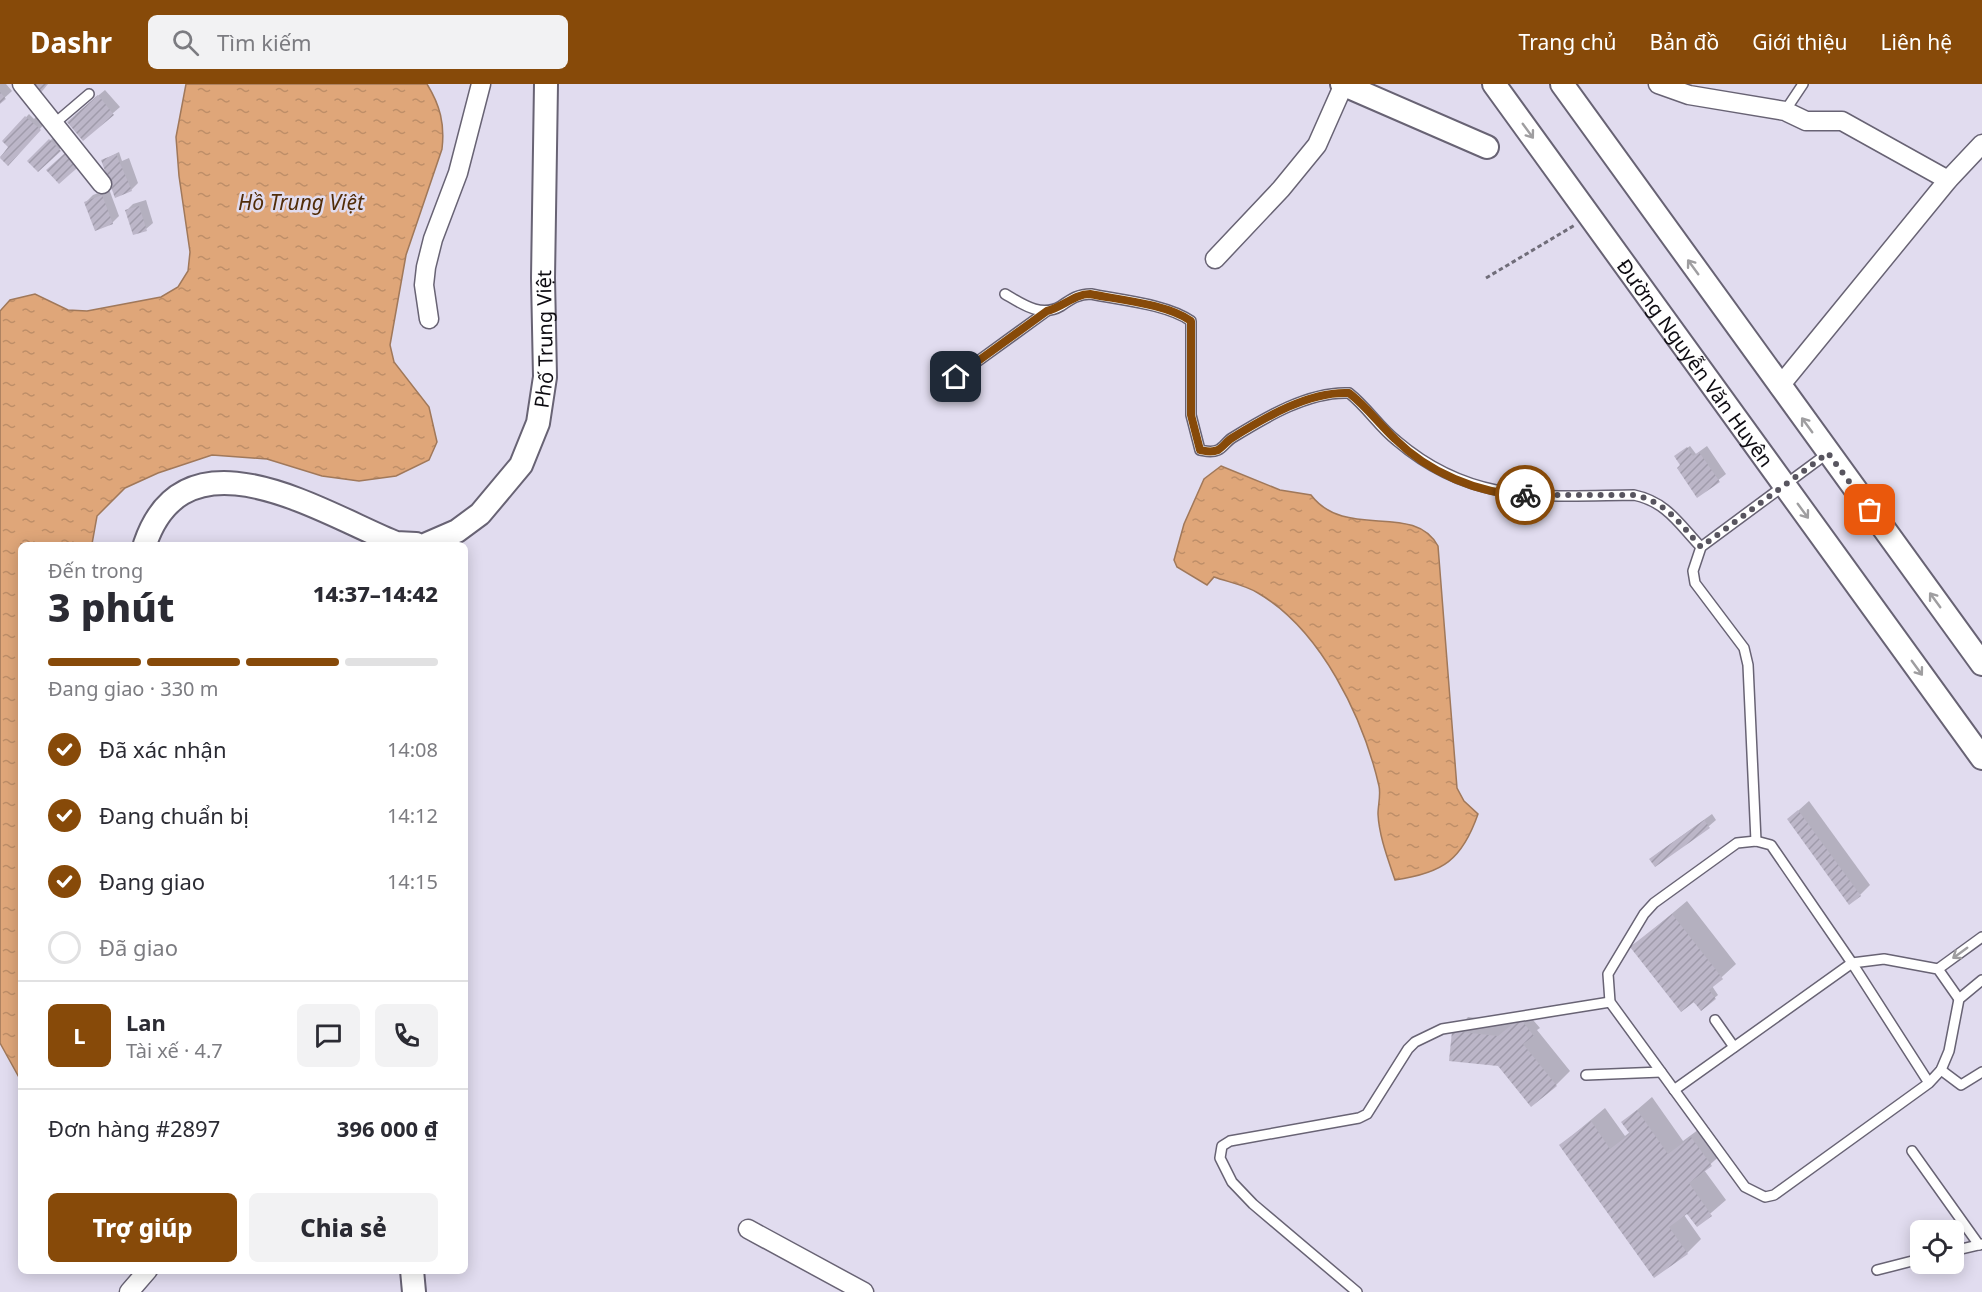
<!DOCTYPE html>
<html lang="vi">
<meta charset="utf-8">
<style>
body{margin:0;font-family:"Noto Sans",sans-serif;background:#f2f2f3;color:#2b2b33;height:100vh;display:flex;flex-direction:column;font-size:22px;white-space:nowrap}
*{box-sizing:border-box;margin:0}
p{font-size:20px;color:#7c7c81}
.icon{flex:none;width:33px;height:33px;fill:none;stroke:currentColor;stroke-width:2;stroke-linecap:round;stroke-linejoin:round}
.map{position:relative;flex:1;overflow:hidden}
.drawer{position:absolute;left:18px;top:458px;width:450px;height:732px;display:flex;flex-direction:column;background:#fff;border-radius:9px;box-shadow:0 3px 15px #0003}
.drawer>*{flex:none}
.fabs{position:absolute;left:1910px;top:1136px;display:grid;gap:12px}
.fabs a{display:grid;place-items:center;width:54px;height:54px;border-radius:9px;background:#fff;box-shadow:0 3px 15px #0003;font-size:30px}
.pin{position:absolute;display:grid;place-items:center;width:51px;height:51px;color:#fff;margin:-26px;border-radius:12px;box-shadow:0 3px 9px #0006}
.courier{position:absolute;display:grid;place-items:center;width:60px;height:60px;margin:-30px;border:4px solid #874a09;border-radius:50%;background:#fff;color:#222;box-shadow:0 2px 8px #0007}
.headline em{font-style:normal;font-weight:800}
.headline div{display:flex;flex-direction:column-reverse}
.headline{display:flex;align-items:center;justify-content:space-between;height:102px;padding:0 30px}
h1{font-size:39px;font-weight:800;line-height:45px}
.bar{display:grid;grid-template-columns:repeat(4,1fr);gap:9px 6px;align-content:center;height:72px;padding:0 30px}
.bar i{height:8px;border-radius:4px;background:#e1e1e2}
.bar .active{background:#874a09}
.bar p{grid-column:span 4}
.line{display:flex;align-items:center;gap:15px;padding:0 30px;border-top:2px solid #e1e1e2}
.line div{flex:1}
.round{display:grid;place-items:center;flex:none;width:63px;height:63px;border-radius:9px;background:#f2f2f3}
ol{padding:0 30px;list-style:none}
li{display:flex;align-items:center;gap:18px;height:66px}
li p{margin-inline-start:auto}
li .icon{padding:6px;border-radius:50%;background:#874a09;color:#fff;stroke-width:4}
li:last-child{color:#7c7c81}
li i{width:33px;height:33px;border:3px solid #e1e1e2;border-radius:50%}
.cta{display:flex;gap:12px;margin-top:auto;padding:12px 30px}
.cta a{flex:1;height:69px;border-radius:9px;background:#874a09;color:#fff;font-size:24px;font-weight:800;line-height:69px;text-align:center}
.cta a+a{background:#f2f2f3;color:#2b2b33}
header{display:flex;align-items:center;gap:36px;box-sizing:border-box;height:84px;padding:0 30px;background:#874a09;color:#fff}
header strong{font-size:28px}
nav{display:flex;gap:33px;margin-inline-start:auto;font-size:21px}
.search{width:420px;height:54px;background:#f2f2f3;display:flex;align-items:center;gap:15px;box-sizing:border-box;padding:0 21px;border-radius:9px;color:#7c7c81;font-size:22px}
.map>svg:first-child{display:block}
.water{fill:url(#water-ripples);stroke:#a0785a;stroke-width:1.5}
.shadow{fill:#0003}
.building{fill:url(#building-hatch)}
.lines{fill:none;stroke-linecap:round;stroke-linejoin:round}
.service-casing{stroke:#686374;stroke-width:12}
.minor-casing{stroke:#686374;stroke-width:21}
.tertiary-casing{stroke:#686374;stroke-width:26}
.path{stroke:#706d79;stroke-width:3;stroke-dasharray:4.5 3;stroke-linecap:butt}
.service{stroke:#fff;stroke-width:9}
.minor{stroke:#fff;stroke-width:18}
.tertiary{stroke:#fff;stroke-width:22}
.oneway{stroke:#9f9ea0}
.done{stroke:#58555f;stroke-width:6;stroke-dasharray:0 10.8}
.route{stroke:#874a09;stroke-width:8}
.labels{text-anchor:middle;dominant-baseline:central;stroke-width:5;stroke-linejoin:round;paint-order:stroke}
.street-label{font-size:20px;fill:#0e0c12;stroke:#e1dcef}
.water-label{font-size:21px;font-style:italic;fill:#512c08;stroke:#e1dcef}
</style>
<header>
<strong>Dashr</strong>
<div class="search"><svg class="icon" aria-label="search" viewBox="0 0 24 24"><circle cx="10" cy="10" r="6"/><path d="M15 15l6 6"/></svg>Tìm kiếm</div>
<nav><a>Trang chủ</a><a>Bản đồ</a><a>Giới thiệu</a><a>Liên hệ</a></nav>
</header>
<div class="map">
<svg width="1982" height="1208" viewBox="0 0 1982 1208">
<defs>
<pattern id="water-ripples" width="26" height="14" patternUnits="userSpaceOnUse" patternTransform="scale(1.5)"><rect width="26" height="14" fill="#dfa679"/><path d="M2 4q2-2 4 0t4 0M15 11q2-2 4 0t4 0" fill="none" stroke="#be8e68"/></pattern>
<pattern id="building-hatch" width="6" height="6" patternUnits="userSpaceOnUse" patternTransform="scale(1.5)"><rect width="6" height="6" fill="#bcb6c8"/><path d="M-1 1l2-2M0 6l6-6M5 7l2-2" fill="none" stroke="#a09bab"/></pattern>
</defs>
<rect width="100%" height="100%" fill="#e1dcef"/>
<g class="water">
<path d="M186,0H427C440,21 445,40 442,65L406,171L390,261L394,278L429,323L437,358L429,376L396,392L359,397L322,392L267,375L212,371L158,389L125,404L97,432L92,460H21V997L0,959V227L10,216L35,210L68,226L87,227L161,213L178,203L188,187L190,168L179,92L176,53Z"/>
<path d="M1221,382L1280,406L1311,411C1346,457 1413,417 1438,462L1457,704L1464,717L1478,730C1462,776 1443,789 1395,796C1388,775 1379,752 1378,730C1378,721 1381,711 1379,702C1363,633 1321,546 1258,509C1245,501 1228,498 1214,493L1207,501L1177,483L1174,476L1184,440L1204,395Z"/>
</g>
<g class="shadow">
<path d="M0,0H6L12,7L0,18Z"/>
<path d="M105,6L120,23L83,55L75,31Z"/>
<path d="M29,30L34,35L38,31L46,38L8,80L0,73L10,62L4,57Z"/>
<path d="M57,50L66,59L38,86L29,77Z"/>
<path d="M119,68L122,77L129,74L138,99L131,106L103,76Z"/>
<path d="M109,105L119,132L112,139L86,118L93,111Z"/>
<path d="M146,116L153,139L146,145L127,126L133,120Z"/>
<path d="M1690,362L1696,370L1707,362L1726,390L1698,412L1679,370Z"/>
<path d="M1809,717L1870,801L1860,811L1789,735Z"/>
<path d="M1712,730L1716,736L1709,742L1655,781L1658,769Z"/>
<path d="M1687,817L1736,880L1712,902L1718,911L1701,925L1632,863Z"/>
<path d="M1527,929L1540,944L1537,946L1570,987L1556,1001L1498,981L1454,948L1468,933L1514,938Z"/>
<path d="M1652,1013L1683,1057L1706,1040L1725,1067L1704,1086L1726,1116L1697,1141L1688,1128L1684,1131L1701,1155L1687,1169L1655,1192L1561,1061L1605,1024L1625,1052L1630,1048L1623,1038Z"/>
</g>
<g class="building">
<path d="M26,0H48L39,11Z"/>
<path d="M0,8L6,15L0,20Z"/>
<path d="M98,11L114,31L83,57L67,38Z"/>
<path d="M25,32L41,46L8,82L0,74L8,63L2,57Z"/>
<path d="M49,55L61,67L38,88L27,77Z"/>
<path d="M65,69L77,84L59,100L46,86Z"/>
<path d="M116,70L132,107L115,114L101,76Z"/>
<path d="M102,111L113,140L95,147L84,118Z"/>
<path d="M139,122L147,147L133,151L125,126Z"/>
<path d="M1687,363L1693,372L1699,368L1720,398L1697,414L1677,384L1680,381L1674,372Z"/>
<path d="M1798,726L1861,812L1849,821L1787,735Z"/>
<path d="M1704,736L1710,744L1655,783L1649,775Z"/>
<path d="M1672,830L1723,895L1709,906L1716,915L1701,927L1694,918L1681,928L1630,863Z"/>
<path d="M1520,934L1534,952L1523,960L1557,1002L1531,1023L1498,982L1449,977L1452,947L1498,952Z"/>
<path d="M1637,1026L1668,1070L1691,1053L1712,1082L1689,1099L1712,1132L1697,1143L1687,1130L1669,1143L1688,1170L1654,1194L1559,1061L1591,1037L1610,1065L1630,1050L1621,1038Z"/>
</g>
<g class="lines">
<g class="service-casing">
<g id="service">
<path d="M1785,27L1803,0"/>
<path d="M55,39L89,10"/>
<path d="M1005,210C1022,220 1041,234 1061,222C1071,215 1078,210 1091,210C1120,216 1167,220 1191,237V331L1200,366C1206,367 1211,369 1218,366C1223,364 1227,357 1232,354C1266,333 1309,307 1349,309C1367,323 1379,343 1397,357C1472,421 1543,412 1634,411C1667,418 1679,440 1701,463"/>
<path d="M956,293L1047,227"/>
<path d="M1756,757L1748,581L1744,564L1695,499L1693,487L1701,463L1828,369"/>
<path d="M1938,885L1982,853"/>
<path d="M1715,936L1734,963"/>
<path d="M1941,986L1961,1001L1982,988"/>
<path d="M1586,991L1661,988"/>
<path d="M1929,999L1852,879L1771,761L1756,757L1737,759L1654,819L1644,830L1608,890L1610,918L1745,1103L1765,1113L1774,1111L1929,999L1941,986L1949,967L1959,915L1982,896"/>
<path d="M1674,1006L1852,879L1884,875L1938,885L1959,915"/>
<path d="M1912,1067L1979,1161"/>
<path d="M1953,1167L1982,1160"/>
<path d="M1877,1186L1920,1175"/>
<path d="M1357,1208L1253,1120L1232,1098L1220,1074L1222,1062L1230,1057L1359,1034L1367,1030L1408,965L1415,958L1442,945L1610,918"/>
</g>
</g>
<g class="minor-casing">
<g id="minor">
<path d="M22,0L102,100"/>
<path d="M1658,0L1689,11L1785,27L1806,37H1842L1948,96"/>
<path d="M1215,175L1281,105L1317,61L1344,0"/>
<path d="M429,235L424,201L426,183L433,155L458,89L481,0"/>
<path d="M1779,303L1948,96L1982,60"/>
<path d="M748,1145L864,1208"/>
<path d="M129,1208L148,1186"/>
</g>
</g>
<g class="tertiary-casing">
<g id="tertiary">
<path d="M1342,0L1487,63"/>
<path id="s1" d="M1494,0L1982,674"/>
<path d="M1562,0L1982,580"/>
<path d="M145,460C186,340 322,429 396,459L416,460"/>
<path id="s2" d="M427,460L457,447L480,430L521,381L538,339L545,293L543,194L546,0"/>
<path d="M412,1186L414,1208"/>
</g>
</g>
<path class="path" d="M1486,194L1575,141"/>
<use href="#service" class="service"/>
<use href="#minor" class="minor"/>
<use href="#tertiary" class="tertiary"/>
</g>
<defs><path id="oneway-shaft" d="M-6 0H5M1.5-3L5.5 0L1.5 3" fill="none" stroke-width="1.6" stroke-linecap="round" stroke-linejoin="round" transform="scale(1.5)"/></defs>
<g class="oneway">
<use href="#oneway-shaft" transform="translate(1528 47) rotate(54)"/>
<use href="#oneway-shaft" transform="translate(1693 183) rotate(-126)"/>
<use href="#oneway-shaft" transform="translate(1807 341) rotate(-126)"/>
<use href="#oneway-shaft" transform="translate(1803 427) rotate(54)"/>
<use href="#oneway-shaft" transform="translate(1935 516) rotate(-126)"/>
<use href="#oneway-shaft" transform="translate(1917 584) rotate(54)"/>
<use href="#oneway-shaft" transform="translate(1960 869) rotate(144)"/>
</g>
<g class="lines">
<path class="done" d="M1525,411H1634C1667,418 1680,440 1701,463L1828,369L1870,426"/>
<path class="route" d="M956,293L1047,227C1063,223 1074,210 1090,210C1120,216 1167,220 1191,237V331L1200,366C1206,367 1211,369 1218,366C1223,363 1227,357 1232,354C1266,333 1309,307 1349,309C1366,322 1379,340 1395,355C1428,388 1478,410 1525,411"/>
</g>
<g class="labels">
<g class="street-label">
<text stroke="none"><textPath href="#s2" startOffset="255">Phố Trung Việt</textPath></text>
<text stroke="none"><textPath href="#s1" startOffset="344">Đường Nguyễn Văn Huyên</textPath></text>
</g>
<g class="water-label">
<text x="301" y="118">Hồ Trung Việt</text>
</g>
</g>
</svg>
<div class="fabs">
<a><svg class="icon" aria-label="locate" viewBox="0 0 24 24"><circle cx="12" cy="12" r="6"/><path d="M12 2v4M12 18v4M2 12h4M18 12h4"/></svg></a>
</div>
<div class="pin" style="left:1870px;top:426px;background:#ea580c"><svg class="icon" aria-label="bag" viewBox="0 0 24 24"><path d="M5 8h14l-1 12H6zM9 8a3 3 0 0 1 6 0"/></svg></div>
<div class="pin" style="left:956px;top:293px;background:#1f2937"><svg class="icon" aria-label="home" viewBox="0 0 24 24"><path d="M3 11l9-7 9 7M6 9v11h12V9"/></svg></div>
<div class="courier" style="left:1525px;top:411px"><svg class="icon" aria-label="bike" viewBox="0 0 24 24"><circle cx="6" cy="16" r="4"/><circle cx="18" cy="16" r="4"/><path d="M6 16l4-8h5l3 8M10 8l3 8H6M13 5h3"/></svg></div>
<section class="drawer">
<div class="headline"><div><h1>3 phút</h1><p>Đến trong</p></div><em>14:37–14:42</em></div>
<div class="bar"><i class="active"></i><i class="active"></i><i class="active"></i><i></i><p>Đang giao · 330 m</p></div>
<ol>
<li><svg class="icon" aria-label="check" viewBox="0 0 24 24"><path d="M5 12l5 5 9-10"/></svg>Đã xác nhận<p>14:08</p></li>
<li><svg class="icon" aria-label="check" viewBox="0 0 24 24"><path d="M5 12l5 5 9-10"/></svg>Đang chuẩn bị<p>14:12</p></li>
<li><svg class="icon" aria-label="check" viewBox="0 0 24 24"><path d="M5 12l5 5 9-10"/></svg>Đang giao<p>14:15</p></li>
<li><i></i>Đã giao</li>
</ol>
<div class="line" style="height:108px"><b class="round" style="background:#874a09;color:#fff">L</b><div><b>Lan</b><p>Tài xế · 4.7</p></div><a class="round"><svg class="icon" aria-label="chat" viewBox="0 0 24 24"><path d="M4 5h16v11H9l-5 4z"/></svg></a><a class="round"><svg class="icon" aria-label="phone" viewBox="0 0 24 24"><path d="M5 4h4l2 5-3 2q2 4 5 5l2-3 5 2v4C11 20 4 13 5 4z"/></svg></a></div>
<div class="line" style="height:78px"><div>Đơn hàng #2897</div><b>396 000 ₫</b></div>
<div class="cta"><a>Trợ giúp</a><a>Chia sẻ</a></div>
</section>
</div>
